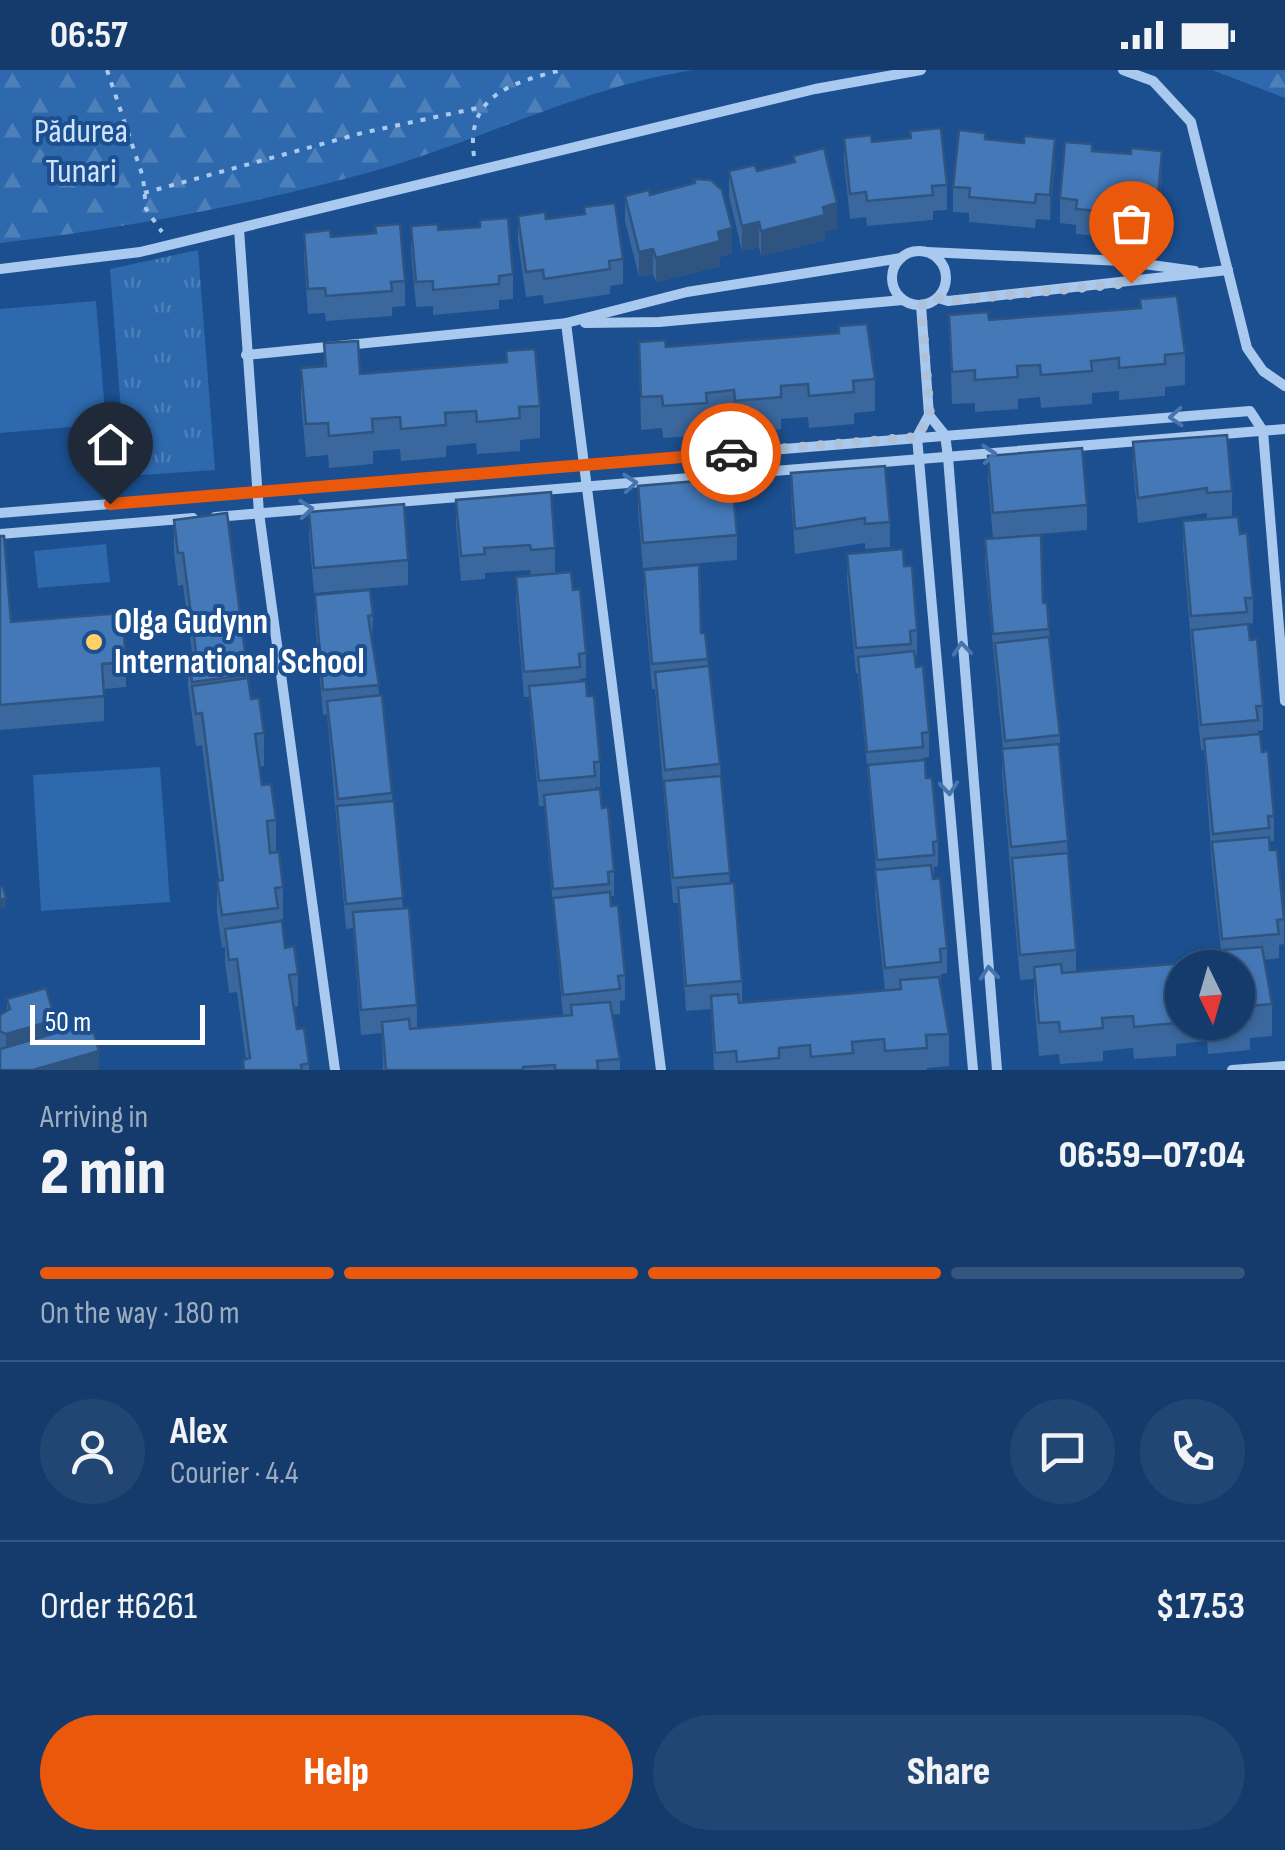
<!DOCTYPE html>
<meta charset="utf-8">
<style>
body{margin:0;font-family:"Sofia Sans Condensed",sans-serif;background:#214673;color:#f1f3f6;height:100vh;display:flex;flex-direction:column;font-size:38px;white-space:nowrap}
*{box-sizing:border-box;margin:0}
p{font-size:32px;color:#9dadc1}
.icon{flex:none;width:55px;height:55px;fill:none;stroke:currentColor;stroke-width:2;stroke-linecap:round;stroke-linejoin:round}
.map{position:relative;height:1000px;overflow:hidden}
.panel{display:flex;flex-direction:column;background:#143b6b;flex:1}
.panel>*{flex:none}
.needle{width:65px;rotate:175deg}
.controls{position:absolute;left:1165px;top:880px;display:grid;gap:20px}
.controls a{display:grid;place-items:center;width:90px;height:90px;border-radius:50%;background:#143b6b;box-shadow:0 2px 8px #0004,0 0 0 2px #33557e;font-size:50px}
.scale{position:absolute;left:30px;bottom:25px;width:175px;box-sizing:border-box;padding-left:10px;border:5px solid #fff;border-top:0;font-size:28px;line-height:35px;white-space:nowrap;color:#fff;-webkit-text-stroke:8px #1b4f8f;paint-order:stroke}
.pin{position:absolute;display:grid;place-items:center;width:85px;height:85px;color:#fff;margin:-102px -42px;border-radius:50% 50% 50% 0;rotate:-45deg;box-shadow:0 0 10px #0007}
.pin .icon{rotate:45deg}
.courier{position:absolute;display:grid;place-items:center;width:100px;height:100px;margin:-50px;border:8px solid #ea580c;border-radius:50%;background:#fff;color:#222;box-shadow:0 2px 12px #0007}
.head em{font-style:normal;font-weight:800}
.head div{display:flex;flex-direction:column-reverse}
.head{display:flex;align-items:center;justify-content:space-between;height:170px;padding:0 40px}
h1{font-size:65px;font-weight:800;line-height:75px}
.bar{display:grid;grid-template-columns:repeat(4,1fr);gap:15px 10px;align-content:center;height:120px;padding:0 40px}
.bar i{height:12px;border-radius:8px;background:#33557e}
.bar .on{background:#ea580c}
.bar p{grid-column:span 4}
.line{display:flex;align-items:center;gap:25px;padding:0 40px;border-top:2px solid #33557e}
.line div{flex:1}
.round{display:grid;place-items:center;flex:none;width:105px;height:105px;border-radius:52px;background:#214673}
.action{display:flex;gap:20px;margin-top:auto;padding:20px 40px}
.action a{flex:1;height:115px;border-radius:60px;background:#ea580c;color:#fff;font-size:40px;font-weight:800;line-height:115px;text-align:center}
.action a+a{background:#214673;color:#f1f3f6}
.status{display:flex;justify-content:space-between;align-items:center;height:70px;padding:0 50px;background:#143b6b;direction:ltr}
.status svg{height:28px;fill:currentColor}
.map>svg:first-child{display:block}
.grass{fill:url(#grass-tufts)}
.forest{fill:url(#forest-firs)}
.pitch{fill:#2e69ad}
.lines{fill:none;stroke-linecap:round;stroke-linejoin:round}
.path{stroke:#a9c9ee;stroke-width:4;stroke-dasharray:5 8;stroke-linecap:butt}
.minor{stroke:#a9c9ee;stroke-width:10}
.wall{fill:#3a679d;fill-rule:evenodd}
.shaded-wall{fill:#305480}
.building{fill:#4478b7;stroke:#305480;stroke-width:2.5}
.oneway{stroke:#4674ac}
.done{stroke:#afc1d8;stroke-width:10;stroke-dasharray:0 18}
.route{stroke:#ea580c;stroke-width:12}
.poi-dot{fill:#ffd166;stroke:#1b4f8f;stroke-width:4}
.labels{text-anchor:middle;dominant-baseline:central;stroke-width:8;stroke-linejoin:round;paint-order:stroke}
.park-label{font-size:35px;fill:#cfe3fa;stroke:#1b4f8f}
.poi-label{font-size:35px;font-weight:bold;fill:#fff;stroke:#1b4f8f;text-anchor:start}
</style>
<div class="status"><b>06:57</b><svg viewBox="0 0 49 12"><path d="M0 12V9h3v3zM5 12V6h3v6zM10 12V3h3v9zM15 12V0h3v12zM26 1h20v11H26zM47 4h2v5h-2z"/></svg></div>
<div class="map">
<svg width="1285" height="1000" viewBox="0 0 1285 1000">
<defs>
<pattern id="grass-tufts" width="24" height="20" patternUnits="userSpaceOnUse" patternTransform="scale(2.5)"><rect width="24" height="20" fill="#2e69ad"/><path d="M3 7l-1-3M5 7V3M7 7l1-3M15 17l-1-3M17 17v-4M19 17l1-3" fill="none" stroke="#4d80b9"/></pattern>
<pattern id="forest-firs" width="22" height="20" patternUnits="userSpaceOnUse" patternTransform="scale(2.5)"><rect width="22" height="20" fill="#2e69ad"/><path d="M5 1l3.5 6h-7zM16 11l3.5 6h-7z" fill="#4d80b9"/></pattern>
</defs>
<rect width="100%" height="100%" fill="#1b4f8f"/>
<path class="grass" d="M198,180L215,400L126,406L110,199Z"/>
<g class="forest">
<path d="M0,0H693C582,17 481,71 374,101C251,135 126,158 0,173Z"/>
<path d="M1212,0H1285V28Z"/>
</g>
<g class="pitch">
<path d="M96,231L106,354L0,363V239Z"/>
<path d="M106,474L110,512L38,518L34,481Z"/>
<path d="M160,697L170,832L41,841L33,705Z"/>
</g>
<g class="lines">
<g class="path">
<path d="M107,0L143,107L146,139L162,162"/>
<path d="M474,86C465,25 514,12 562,0"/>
<path d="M144,123L362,63L482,37"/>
</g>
<g class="minor">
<path d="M1123,0L1153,11L1191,52L1247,278L1263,301L1285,316"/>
<path d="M239,159L259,443L335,1000"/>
<circle cx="919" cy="208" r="27"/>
<path d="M927,182L1122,191L1195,201"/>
<path d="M0,199L140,182L815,19L921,0"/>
<path d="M938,228L948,231L1228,200"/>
<path d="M921,235L929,345L917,367L973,1000"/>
<path d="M585,253L659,252L903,230"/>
<path d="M246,285L568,253"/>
<path d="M929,345L945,365L948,387L997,1000"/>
<path d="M0,443L1250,341L1263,361L1285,631"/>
<path d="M215,447L1285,359"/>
<path d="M0,464L193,448"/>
<path d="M661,1000L566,253L687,222L901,188"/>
<path d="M1232,1000L1285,996"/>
</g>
</g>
<g class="wall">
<path d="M844,68L872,72L947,115V140L933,141V150L867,156L866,147L850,149L844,92Z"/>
<path d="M985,69L1055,94L1050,150L1036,149L1035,158L969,152V143L953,142V117Z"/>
<path d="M1092,81L1162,106L1157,162L1143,161L1142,170L1076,164V155L1060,153V128Z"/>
<path d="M793,86L837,158L825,161V170L761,186L759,177L742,181L729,126V101H757L793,92Z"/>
<path d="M693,109L732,183L720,187V196L656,212L653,204L639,207L625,151V126L650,125L693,113Z"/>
<path d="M584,137L623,189V214L610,216V224L544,234L543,225L526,227L518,171V146L546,149L584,144Z"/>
<path d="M411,156L438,160L513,204V229L499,230V239L433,245V236L416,237L411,181Z"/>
<path d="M304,163L331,167L405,211V236L392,237V246L326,251L325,243L308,244L304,188Z"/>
<path d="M949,245L989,250L1185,283V315L1165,317V326L1119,330V321L1092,323V334L1041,338L1040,327L1018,329V339L975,342V333L952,334Z"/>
<path d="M639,272L666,277L875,309V341L854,343V354L809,358L808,347L781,349V359L735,363L734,352L707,355V365L663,368L662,358L641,360Z"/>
<path d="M324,273L360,304L506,293V281L540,336V368L520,370V381L477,384L476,373L446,376V387L401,391L400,379L373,381V394L329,398L328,385L306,387L301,331V298L324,296Z"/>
<path d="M1133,372L1232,421V446L1207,448V443L1138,453L1133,397Z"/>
<path d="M988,386L1087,435V460L993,468L988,411Z"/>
<path d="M791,403L890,452V477L865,479V473L795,484L791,428Z"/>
<path d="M638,416L737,465V490L643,498L638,441Z"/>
<path d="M456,430L555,478V503L531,505L530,500L485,503V509L461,511L456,455Z"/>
<path d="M309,442L408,490V515L314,523L309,467Z"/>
<path d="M227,443L251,629L264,663V696H260L262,715L276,750V782L283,817V849L278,850V852L285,878L298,904V936L294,937L297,959L309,993V1000H243V990L246,989L237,922L229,923L225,891V877L222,878L217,843V811H219L202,675L196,676L188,616V584L192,583L183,515L178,516L174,483V450Z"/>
<path d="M1183,451L1240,464L1253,528V553L1247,554L1263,636V660L1258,661V664L1274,746V771H1269L1270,780L1284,849V874L1279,875V888L1264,890L1272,934V966L1250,968V980L1208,984L1207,971L1176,974V986L1134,989L1133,978L1103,981V991L1060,994L1059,984L1039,986L1034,929V909L1020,910L1002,704V679H1003L985,494V469L1043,533L1049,559L1060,665V686L1076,880V902L1222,890L1212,797L1204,680H1201L1192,585L1183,476ZM1182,898H1238V952H1182Z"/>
<path d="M0,466L11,552L126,592V617L104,619V651L0,660Z"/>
<path d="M847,484L904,496L917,560V585H915L916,597L929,662V687L923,688V690L938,771V796L934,797V809L947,878V903L941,904V917L949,964V996L927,998V1000H714L711,939L686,941L678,833H673L655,619H652L644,525V500L701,563H705L708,596L720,694L730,814L742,911V933L885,921L875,825L876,800L868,707L858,603H856L847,509Z"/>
<path d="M516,507L573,520L586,583V608L580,609V611L587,626L600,692V717H595V720L602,738L614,801V826H610L611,836L625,905V930L620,931V944L612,945L620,989V1000H383L382,963L361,965L353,858L346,859L327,644L323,645L315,550V525L373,545L372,570L392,723L403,838L417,935V958L563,946L544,736H539L529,627H524L516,532Z"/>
<path d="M7,929L55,963L99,1000L0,978V945L7,941Z"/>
</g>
<g class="shaded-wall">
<path d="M1055,69V94L1050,150V125Z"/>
<path d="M1162,81V106L1157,162V137Z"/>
<path d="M837,133V158L825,161V170L761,186V161L823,137Z"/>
<path d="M759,152V177L742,181V156Z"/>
<path d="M732,158V183L720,187V196L656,212V188L718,162Z"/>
<path d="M653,179V204L639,207V182Z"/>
<path d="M6,828V837L0,839V830Z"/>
<path d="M55,950V967L6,981V964Z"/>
<path d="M99,981V1000H33Z"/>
</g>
<g class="building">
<path d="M941,58L947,115L932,116L933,125L867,131L866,122L850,124L844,68L871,65L872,72L911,68L910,61Z"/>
<path d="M959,60L985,63V69L1024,73V66L1055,69L1050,125L1036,124L1035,133L969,127L970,118L953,117Z"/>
<path d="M1065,72L1092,74V81L1131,84V78L1162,81L1157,137L1143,136L1142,145L1076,139L1077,130L1060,128Z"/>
<path d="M824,78L837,133L823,137L825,145L761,161L759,152L742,156L729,101L755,95L757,101L795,92L793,86Z"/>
<path d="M693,109L711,110L722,120L732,158L718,162L720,171L656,188L653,179L639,182L625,126L649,120L650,125L695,113Z"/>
<path d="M615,133L623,189L609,191L610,199L544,209L543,200L526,202L518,146L545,142L546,149L585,144L584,137Z"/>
<path d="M508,148L513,204L499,206V214L433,220V211L416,212L411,156L438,154V160L480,157V150Z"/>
<path d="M400,154L405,211L391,212L392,221L326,226L325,218L308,219L304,163L330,160L331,167L376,163L375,156Z"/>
<path d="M1177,226L1185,283L1165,285V294L1119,298V288L1091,291L1092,301L1041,305L1040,295L1017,296L1018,307L975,310V300L952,302L949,245L988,242L989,250L1141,238L1140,229Z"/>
<path d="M867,254L875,309L853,311L854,322L809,326L808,314L781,316V327L735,331L734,320L706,323L707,333L663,336L662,326L641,327L639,272L665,270L666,277L839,263V256Z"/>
<path d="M358,271L360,304L507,292L506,281L535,279L540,336L519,337L520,348L477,352L476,341L445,343L446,355L401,359L400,347L372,349L373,362L329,366L328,353L306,354L301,298L326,296L324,273Z"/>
<path d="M1227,365L1232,421L1207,423V418L1138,428L1133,372Z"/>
<path d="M1082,378L1087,435L993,443L988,386Z"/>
<path d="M885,396L890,452L865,454V448L795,459L791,403Z"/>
<path d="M732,408L737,465L643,473L638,416Z"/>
<path d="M551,422L555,478L531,480L530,475L484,478L485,484L461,486L456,430Z"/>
<path d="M404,434L408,490L314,498L309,442Z"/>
<path d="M227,443L248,605L192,612L188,584L196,582L183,483H178L174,450Z"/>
<path d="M1238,447L1240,464L1247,463L1253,528H1245L1247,542L1191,546L1183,451Z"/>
<path d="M1041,465L1043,533H1047L1049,559L993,564L985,469Z"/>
<path d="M0,466H4L11,552L122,543L126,592L102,594L104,626L0,635Z"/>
<path d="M903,479L904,496H912L917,560L910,561L911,574L856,578L847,484Z"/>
<path d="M699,495L701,563H705L708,589L652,594L644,500Z"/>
<path d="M571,502L573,520L580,519L586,583L579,584L580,597L524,602L516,507Z"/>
<path d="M370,520L373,545L368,546L379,615L323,620L315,525Z"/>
<path d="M1248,554L1250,570L1257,569L1263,636H1256L1258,650L1201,655L1192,560Z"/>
<path d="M1049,567L1060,665L1005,671L995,573Z"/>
<path d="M914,581L916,597L923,596L929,662L922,663L923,677L867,682L858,587Z"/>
<path d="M709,596L720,694L665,700L655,602Z"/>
<path d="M248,608L251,629L259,628L264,663L255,664L262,715L271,714L276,750L267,751L270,783L279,782L283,817L275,818L278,838L222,845L217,811L223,810L202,643L196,644L192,616Z"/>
<path d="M586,611L587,626H594L600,692H594L595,706L539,711L529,616Z"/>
<path d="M382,625L392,723L338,729L327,631Z"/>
<path d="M1260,664L1262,682L1268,681L1274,746H1268L1269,758L1213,764L1204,669Z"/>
<path d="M1059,674L1068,771L1011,777L1002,679Z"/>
<path d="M925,690L926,708H932L938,771L933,772L934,785L877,790L868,695Z"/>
<path d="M721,706L730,803L673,808L664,711Z"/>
<path d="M600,719L602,738L608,737L614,801L608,802L609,814L553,819L544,725Z"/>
<path d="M394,731L403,828L346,834L337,736Z"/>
<path d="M1269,767L1270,780H1277L1284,849L1277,850L1279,864L1222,869L1212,772Z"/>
<path d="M1068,783L1076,880L1020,885L1012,788Z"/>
<path d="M931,795L933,809L940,808L947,878L940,879L941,892L885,898L875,800Z"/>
<path d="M734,813L742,911L686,916L678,818Z"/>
<path d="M0,817H3L6,828L0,830Z"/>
<path d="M610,822L611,836L618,835L625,905L618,906L620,919L563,925L553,828Z"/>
<path d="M409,838L417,935L361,940L353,842Z"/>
<path d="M282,851L285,878L294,876L298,904L289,905L297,959L304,958L309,993L301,995L302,1000H244L243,990L250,988L237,889L229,890L225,859Z"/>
<path d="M1262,877L1272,934L1249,936L1250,948L1238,949V898H1182V941L1175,942L1176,953L1134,957L1133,946L1102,948L1103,958L1060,962L1059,952L1039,953L1034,897L1061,894L1062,903L1224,890L1223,880Z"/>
<path d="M939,907L949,964L926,965L927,978L885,981L884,969L852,972L853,983L811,987L810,975L779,978V988L737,992L736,981L715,983L711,926L738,924L739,933L901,919L900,910Z"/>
<path d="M46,918L55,950L6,964L0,961V945L10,939L7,929Z"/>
<path d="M610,932L620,989L597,991L598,1000H555V995L523,997V1000H386L382,952L409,949L410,959L572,945L571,935Z"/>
<path d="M91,953L99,981L33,1000H0V979Z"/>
</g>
<defs><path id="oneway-chevron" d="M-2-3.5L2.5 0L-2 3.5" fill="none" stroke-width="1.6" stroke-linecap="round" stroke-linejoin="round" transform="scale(2.5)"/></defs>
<g class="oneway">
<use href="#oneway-chevron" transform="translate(1176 347) rotate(176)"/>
<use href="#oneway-chevron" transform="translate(989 384) rotate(-5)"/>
<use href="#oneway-chevron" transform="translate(630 413) rotate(-5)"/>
<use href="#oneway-chevron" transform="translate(306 439) rotate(-5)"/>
<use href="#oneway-chevron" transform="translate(962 579) rotate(-95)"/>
<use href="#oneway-chevron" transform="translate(949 718) rotate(85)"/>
<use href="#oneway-chevron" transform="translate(989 903) rotate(-95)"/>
</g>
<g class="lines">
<path class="done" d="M731,383L917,367L930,345L921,235L938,228L948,231L1131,213"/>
<path class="route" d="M110,434L731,383"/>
</g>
<circle class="poi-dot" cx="94" cy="572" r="10"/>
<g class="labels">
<g class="park-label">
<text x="81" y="61">Pădurea<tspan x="81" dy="40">Tunari</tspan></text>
</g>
<g class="poi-label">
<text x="114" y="552">Olga Gudynn<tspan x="114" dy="40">International School</tspan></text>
</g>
</g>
</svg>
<div class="controls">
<a><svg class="needle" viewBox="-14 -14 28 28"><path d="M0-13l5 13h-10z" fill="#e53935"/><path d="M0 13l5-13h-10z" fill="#9dadc1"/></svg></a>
</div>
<div class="scale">50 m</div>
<div class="pin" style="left:1131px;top:213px;background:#ea580c"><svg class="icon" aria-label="bag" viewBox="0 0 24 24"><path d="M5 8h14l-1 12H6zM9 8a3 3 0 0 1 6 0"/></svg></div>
<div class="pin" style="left:110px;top:434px;background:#1f2937"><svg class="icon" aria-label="home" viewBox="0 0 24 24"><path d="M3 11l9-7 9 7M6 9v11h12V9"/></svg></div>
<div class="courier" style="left:731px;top:383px"><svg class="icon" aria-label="car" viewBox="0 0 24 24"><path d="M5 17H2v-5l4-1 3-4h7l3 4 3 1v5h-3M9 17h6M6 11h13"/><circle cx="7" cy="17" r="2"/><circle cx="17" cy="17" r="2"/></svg></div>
</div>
<section class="panel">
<div class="head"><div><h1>2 min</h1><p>Arriving in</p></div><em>06:59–07:04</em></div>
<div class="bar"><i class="on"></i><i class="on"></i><i class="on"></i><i></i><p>On the way · 180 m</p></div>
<div class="line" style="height:180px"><a class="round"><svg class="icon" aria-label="person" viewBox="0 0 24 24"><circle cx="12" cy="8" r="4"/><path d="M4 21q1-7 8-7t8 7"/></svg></a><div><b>Alex</b><p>Courier · 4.4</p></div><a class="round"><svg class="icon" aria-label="chat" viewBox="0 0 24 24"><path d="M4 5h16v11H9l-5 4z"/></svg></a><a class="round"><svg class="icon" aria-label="phone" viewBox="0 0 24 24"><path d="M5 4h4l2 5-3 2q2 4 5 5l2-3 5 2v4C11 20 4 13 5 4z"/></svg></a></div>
<div class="line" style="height:130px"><div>Order #6261</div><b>$17.53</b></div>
<div class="action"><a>Help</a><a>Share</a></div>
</section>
